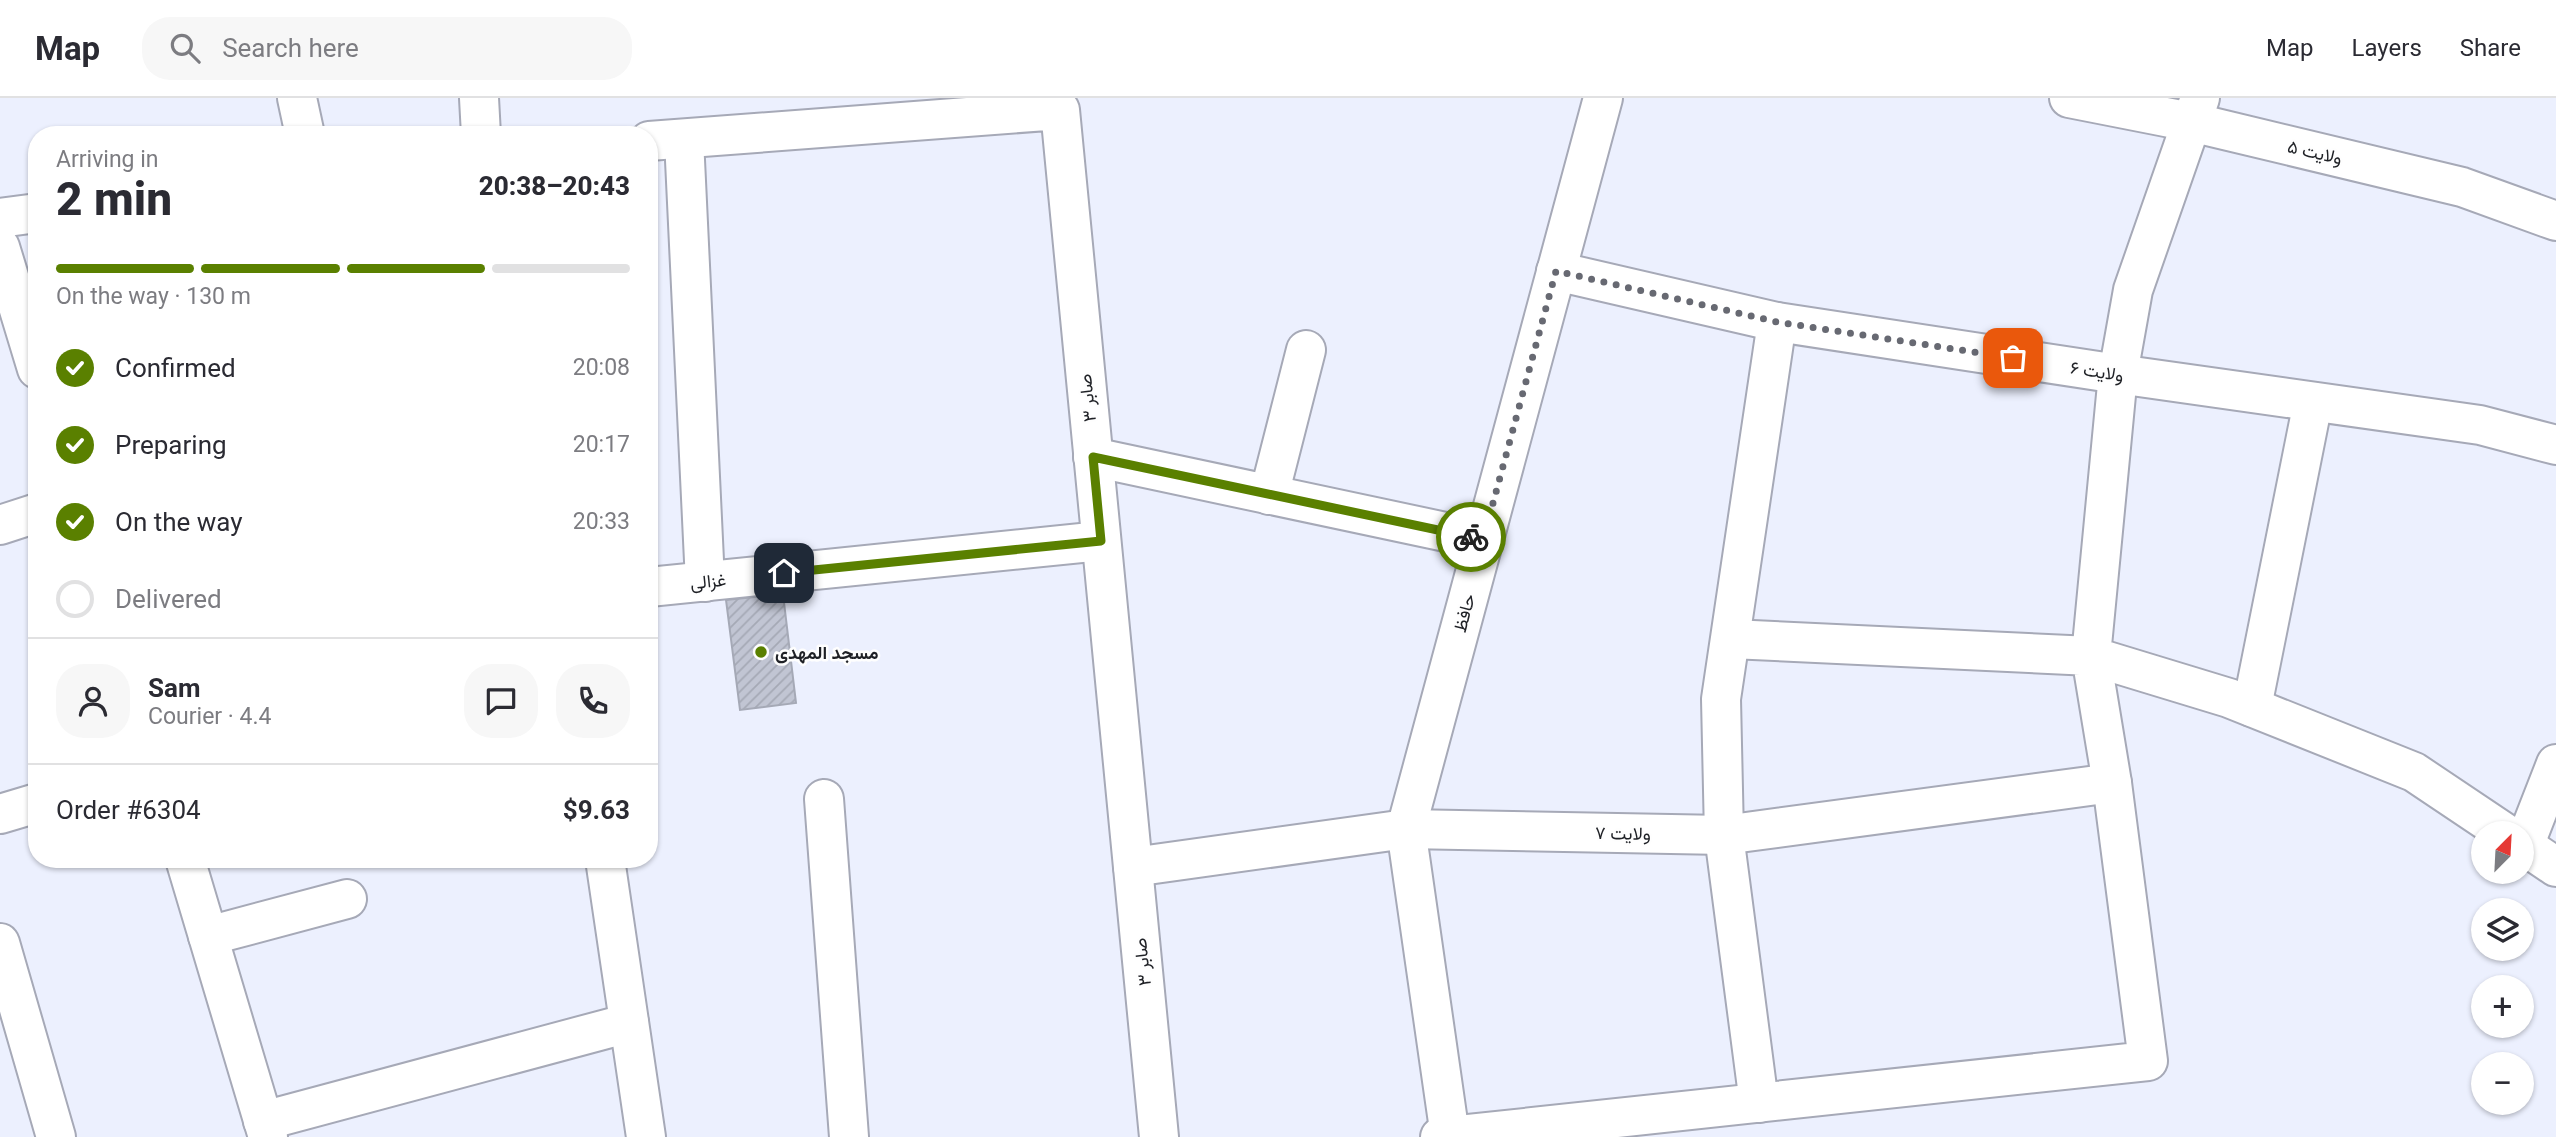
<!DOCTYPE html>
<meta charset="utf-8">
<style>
body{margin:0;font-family:Roboto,Vazirmatn,sans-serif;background:#f7f7f7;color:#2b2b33;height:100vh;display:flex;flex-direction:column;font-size:26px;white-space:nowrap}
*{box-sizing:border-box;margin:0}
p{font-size:23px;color:#7c7c81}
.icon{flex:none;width:38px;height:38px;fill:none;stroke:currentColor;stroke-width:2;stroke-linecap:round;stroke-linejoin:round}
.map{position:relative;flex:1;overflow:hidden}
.panel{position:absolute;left:28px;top:28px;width:630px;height:742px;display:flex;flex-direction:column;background:#fff;border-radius:28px;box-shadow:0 2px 5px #0004}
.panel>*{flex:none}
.needle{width:46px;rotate:24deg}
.buttons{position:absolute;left:2471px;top:723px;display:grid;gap:14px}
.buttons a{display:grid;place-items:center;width:63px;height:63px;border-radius:50%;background:#fff;box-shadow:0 2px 5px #0004;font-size:35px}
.pin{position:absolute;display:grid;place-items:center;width:60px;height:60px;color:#fff;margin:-30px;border-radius:14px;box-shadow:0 4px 10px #0006}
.courier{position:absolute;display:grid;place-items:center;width:70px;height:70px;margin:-35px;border:5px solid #5a8000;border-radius:50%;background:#fff;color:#222;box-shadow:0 2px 9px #0007}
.summary em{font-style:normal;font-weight:800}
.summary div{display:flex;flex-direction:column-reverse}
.summary{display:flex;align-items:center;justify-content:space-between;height:119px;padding:0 28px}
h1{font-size:46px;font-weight:800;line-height:52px}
.bar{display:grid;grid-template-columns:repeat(4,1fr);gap:10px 7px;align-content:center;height:84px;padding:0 28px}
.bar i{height:9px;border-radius:5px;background:#e1e1e2}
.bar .current{background:#5a8000}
.bar p{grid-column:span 4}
.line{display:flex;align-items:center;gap:18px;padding:0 28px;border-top:2px solid #e1e1e2}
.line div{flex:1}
.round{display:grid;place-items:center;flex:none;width:74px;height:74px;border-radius:28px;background:#f7f7f7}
ol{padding:0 28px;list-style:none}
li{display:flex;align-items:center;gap:21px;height:77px}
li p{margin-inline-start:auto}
li .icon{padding:7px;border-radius:50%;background:#5a8000;color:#fff;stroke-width:4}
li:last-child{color:#7c7c81}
li i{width:38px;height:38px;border:4px solid #e1e1e2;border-radius:50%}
header{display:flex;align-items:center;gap:42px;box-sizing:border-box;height:98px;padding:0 35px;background:#fff;border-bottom:2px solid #e1e1e2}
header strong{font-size:33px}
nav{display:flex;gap:38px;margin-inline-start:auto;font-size:24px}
.search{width:490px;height:63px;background:#f7f7f7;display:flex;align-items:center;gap:18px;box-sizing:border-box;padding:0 24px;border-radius:28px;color:#7c7c81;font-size:26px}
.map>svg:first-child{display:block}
.building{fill:url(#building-hatch);stroke:#a5a9b6;stroke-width:2}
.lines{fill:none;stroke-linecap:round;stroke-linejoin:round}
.minor-casing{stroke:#a6a9b7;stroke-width:42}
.minor{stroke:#fff;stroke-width:38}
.done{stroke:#676972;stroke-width:7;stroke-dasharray:0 12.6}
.route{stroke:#5a8000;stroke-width:9}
.poi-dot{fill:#5a8000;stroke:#fefefe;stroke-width:2.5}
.labels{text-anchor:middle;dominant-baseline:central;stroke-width:5;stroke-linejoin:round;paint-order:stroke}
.street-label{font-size:18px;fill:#1f2126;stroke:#fefefe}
.poi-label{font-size:18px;font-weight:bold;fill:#1f2126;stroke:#fefefe;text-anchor:start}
</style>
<header>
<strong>Map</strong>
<div class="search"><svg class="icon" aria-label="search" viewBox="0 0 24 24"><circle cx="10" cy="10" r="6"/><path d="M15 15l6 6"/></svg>Search here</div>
<nav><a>Map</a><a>Layers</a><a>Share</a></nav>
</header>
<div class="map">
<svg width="2556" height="1039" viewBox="0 0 2556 1039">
<defs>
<pattern id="building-hatch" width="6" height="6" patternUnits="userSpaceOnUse" patternTransform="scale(1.75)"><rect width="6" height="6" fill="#c1c5d3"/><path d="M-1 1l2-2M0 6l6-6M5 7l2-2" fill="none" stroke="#a5a9b5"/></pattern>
</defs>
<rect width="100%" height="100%" fill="#ecf0fe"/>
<path class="building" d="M783,496L796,605L740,612L726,502Z"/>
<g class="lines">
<g class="minor-casing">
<g id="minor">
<path d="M297,0L305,37"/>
<path d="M479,0L481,37"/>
<path d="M2069,0L2191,24L2462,89L2556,123"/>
<path d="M2200,0L2133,192L2118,276L2091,558L2229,600L2414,674L2505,735"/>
<path d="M684,41L705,484"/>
<path d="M649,43L1060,12L1159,1039"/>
<path d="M0,120L37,115"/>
<path d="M0,149L37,271"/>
<path d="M1556,173L1777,224L2118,276L2480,327L2556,347"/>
<path d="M1093,359L1483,442"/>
<path d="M1269,397L1306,252"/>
<path d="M0,427L37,415"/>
<path d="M649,489L1101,443"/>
<path d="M2252,609L2313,304"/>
<path d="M824,701L849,1039"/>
<path d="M0,716L37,705"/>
<path d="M2522,746L2556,769"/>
<path d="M2524,748L2556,666"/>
<path d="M185,761L268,1039"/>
<path d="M605,761L646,1039"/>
<path d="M1133,769L1406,731L1724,737L2112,685"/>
<path d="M208,838L347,801"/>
<path d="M0,845L56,1039"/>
<path d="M1759,1005L1724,737L1721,601L1777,224"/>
<path d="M263,1023L629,925"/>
<path d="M1450,1038L1406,731L1603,0"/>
<path d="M1440,1039L2148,963L2112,685L2091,558L1731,541"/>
</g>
</g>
<use href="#minor" class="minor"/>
</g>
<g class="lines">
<path class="done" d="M1471,439L1483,442L1556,173L1777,224L2013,260"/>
<path class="route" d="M784,475L1101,443L1093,359L1471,439"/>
</g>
<circle class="poi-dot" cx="761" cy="554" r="7"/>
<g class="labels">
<g class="street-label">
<text transform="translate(2315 54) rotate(13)">ولایت ۵</text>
<text transform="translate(2097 273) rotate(9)">ولایت ۶</text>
<text transform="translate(1087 300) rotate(-96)">صابر ۳</text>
<text transform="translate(708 483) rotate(-6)">غزالی</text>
<text transform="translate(1464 515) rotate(-75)">حافظ</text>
<text transform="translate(1623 735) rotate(1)">ولایت ۷</text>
<text transform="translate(1142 864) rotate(-96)">صابر ۳</text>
</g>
<g class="poi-label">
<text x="775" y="554">مسجد المهدی</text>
</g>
</g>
</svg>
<div class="buttons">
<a><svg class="needle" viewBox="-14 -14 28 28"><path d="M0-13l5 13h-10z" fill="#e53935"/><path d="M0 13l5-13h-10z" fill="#7c7c81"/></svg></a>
<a><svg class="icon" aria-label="layers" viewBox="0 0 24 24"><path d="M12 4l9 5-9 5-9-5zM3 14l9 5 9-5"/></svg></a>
<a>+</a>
<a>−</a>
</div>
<div class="pin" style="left:2013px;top:260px;background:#ea580c"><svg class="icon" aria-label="bag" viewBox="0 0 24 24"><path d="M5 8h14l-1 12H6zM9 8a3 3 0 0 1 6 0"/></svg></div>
<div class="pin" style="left:784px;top:475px;background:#1f2937"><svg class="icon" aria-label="home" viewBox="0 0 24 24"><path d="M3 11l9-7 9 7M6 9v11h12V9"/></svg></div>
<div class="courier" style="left:1471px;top:439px"><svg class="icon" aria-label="bike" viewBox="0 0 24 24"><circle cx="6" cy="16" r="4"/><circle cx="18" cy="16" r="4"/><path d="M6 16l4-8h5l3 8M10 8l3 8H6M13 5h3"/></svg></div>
<section class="panel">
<div class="summary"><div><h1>2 min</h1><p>Arriving in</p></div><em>20:38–20:43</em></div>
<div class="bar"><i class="current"></i><i class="current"></i><i class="current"></i><i></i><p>On the way · 130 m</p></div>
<ol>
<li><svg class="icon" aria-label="check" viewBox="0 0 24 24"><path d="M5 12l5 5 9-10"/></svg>Confirmed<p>20:08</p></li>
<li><svg class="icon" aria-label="check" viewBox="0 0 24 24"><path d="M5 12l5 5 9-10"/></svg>Preparing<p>20:17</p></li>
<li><svg class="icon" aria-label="check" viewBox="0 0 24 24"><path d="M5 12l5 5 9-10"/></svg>On the way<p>20:33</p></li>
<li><i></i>Delivered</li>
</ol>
<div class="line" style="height:126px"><a class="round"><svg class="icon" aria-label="person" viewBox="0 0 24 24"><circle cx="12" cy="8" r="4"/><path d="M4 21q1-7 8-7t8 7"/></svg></a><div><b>Sam</b><p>Courier · 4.4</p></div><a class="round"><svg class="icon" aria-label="chat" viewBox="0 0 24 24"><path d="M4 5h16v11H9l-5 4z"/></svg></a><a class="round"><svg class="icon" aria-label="phone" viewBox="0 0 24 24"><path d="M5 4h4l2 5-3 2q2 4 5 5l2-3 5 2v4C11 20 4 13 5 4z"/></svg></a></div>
<div class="line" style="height:91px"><div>Order #6304</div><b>$9.63</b></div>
</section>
</div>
